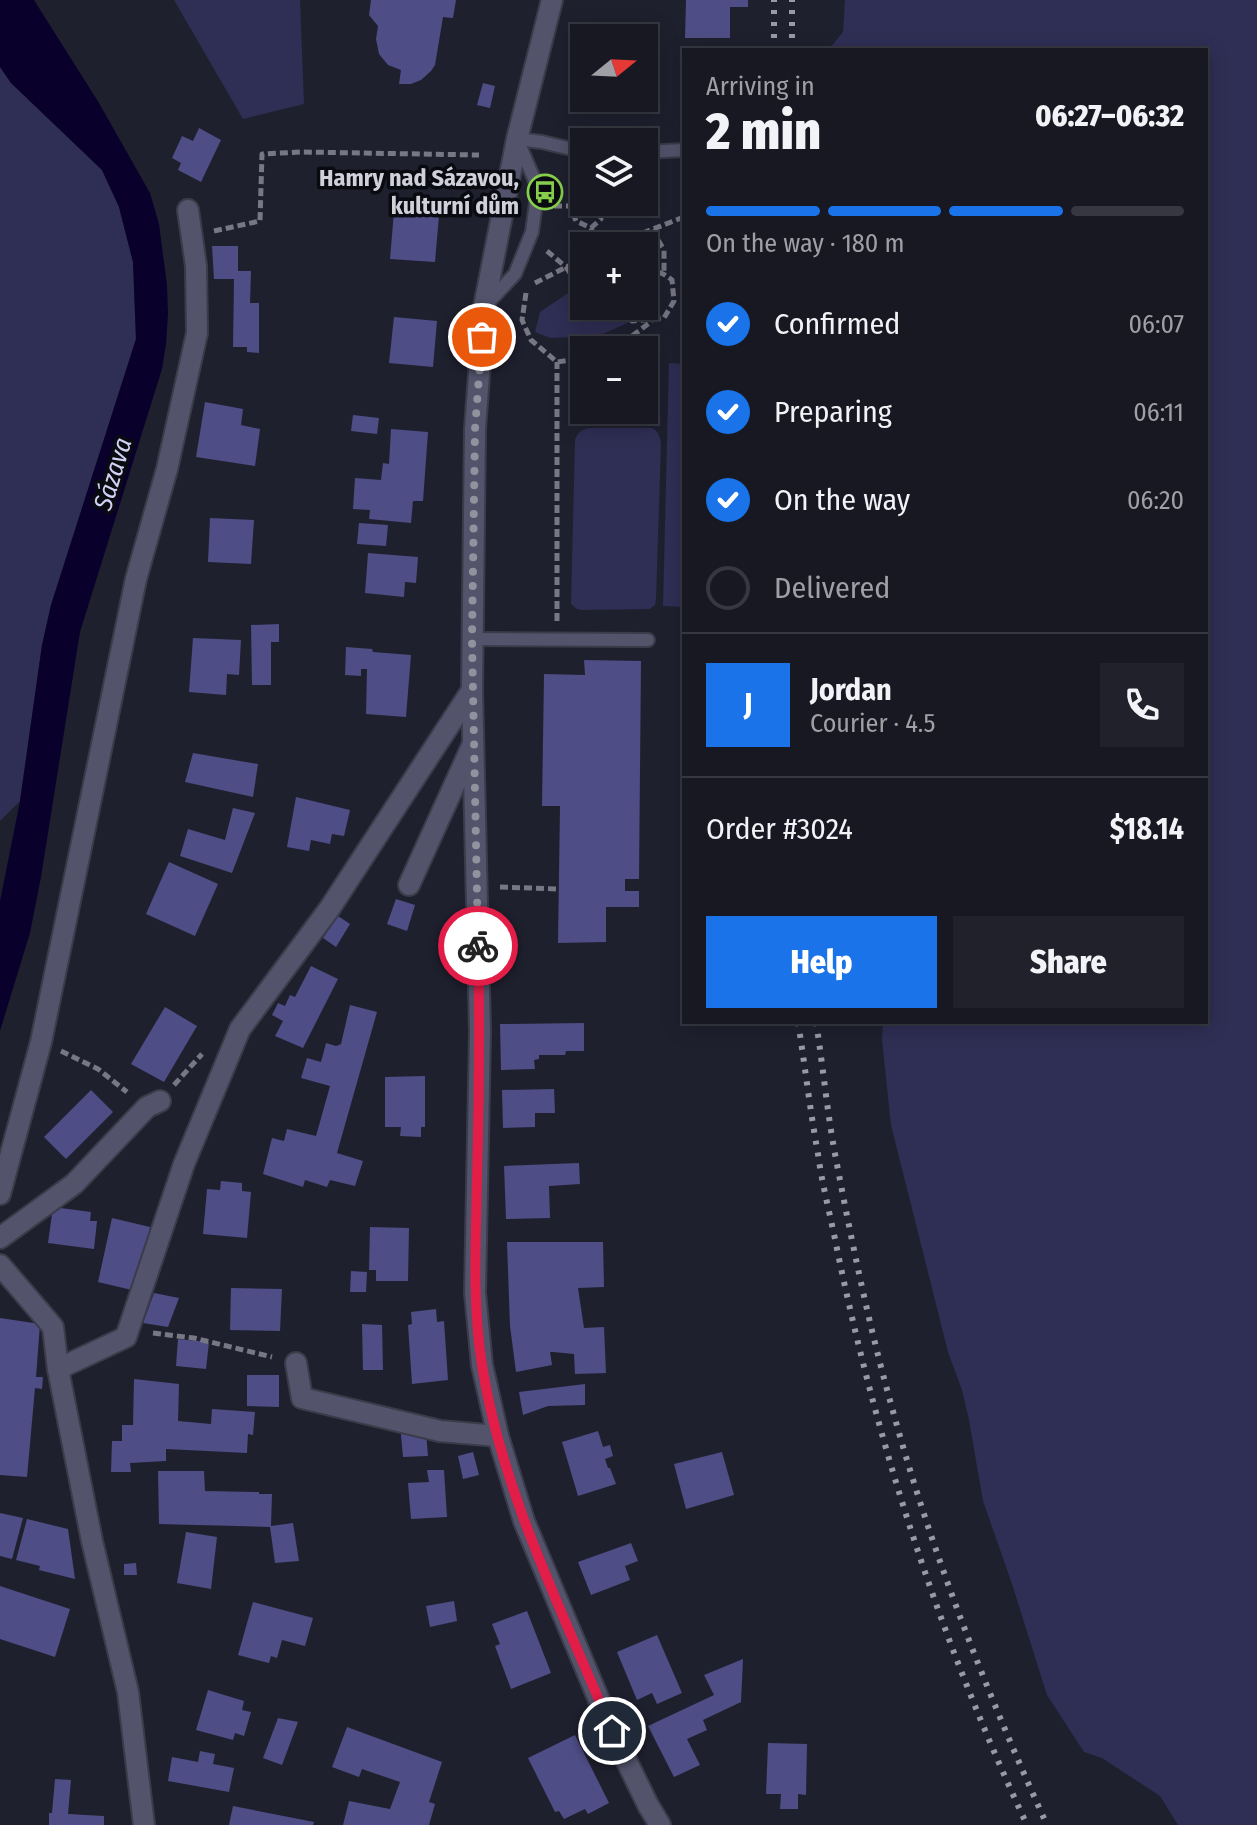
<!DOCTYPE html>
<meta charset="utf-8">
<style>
body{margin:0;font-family:"Fira Sans Condensed",sans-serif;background:#20212a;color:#f1f3f6;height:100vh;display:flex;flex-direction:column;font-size:30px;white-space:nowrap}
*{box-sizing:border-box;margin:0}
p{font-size:26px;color:#9ea0a5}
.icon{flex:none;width:44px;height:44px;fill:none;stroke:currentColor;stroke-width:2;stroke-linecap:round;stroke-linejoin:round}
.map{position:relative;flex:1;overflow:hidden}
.details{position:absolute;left:682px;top:48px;width:526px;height:976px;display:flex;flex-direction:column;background:#171822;border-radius:0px;box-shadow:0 4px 20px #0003,0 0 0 2px #363740}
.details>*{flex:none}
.needle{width:52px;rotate:72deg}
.fabs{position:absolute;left:570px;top:24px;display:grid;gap:16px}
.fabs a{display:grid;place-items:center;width:88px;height:88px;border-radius:0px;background:#171822;box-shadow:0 4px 20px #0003,0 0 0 2px #363740;font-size:40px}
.pin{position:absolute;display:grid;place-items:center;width:68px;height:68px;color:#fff;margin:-34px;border:4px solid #fff;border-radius:50%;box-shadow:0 2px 8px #0007}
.courier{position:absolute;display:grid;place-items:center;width:80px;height:80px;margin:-40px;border:6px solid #e11d48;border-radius:50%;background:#fff;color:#222;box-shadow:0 2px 10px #0007}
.summary em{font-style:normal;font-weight:800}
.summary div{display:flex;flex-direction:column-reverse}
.summary{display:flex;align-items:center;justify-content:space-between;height:136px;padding:0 24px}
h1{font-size:52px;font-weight:800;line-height:60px}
.bar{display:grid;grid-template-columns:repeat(4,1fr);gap:12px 8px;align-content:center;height:96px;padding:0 24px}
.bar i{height:10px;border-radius:6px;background:#363740}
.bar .current{background:#1a73e8}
.bar p{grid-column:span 4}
.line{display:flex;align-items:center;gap:20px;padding:0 24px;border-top:2px solid #363740}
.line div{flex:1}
.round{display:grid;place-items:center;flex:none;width:84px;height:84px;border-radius:0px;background:#20212a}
ol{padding:0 24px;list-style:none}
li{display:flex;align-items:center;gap:24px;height:88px}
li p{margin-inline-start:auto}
li .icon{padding:8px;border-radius:50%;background:#1a73e8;color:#fff;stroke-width:4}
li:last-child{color:#9ea0a5}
li i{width:44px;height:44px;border:4px solid #363740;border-radius:50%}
.cta{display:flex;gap:16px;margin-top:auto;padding:16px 24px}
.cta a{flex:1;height:92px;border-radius:0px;background:#1a73e8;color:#fff;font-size:32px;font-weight:800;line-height:92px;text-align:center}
.cta a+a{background:#20212a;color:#f1f3f6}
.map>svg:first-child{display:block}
.green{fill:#2f2e54}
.water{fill:#09002c}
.building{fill:#4e4d85}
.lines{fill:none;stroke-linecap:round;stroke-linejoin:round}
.service-casing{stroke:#3b3c4a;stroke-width:16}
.minor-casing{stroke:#3b3c4a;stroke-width:24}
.tertiary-casing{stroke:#3b3c4a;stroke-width:24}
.path{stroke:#777884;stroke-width:5;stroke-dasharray:8 4;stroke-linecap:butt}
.service{stroke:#53536c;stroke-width:12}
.minor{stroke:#53536c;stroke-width:20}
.tertiary{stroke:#53536c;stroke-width:20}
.rail{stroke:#999aa6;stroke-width:6;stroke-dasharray:4 8;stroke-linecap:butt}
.done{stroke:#92929e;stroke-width:8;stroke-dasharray:0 14.4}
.route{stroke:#e11d48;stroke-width:10}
.labels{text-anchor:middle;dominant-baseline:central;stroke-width:7;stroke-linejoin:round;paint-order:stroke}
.poi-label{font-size:24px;font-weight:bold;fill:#d0d0db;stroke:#0a0a11;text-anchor:end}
.water-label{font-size:26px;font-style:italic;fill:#d0d1f4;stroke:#0a0a11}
</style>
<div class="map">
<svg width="1257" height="1825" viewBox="0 0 1257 1825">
<rect width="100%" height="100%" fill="#1f202e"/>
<g class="green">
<path d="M174,0H300L304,104L243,119Z"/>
<path d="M845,0H1257V1825H1178L1160,1796L1102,1758L1084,1752L1047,1695L1012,1584L983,1501L969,1420L962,1390L948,1352L891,1125L882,1040L883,1022H1206V50H828L843,32Z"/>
<path d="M0,67L11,83L102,170L119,207L133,262L136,339L51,605L42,645L20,801L0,821Z"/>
<path d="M584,287V306H629L632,321L598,336L550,338L535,332L540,312L571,291Z"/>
<path d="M669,363L684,364L683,607L663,606Z"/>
<path d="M589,428H651C658,430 659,435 661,442L656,600L655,605L650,609L582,610L577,609L571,604L575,440C578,432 581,430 589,428Z"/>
</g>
<path class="water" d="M0,0H34L99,103L150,193L159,224L167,285L168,314L166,344L162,369L80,632L41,877L30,933L0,1031V901L20,801L42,645L51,605L136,339L133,262L119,207L102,170L11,83L0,67Z"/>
<g class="building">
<path d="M371,0H456L453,18L443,17L435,65L431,71L421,80L411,84H399L401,70L388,65L379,54L376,39L378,26L369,15Z"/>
<path d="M686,0H748V7H730V38H685Z"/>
<path d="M483,83L495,86L490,108L477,105Z"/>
<path d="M199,128L221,140L201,182L178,170L181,163L172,158L182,136L193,141Z"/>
<path d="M402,200L440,204L435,262L390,259L394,211L402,212Z"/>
<path d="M212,246H238V271H251L250,303H259V353L247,352V347H233L234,279H214Z"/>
<path d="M394,317L437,321L433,367L389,363Z"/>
<path d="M205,402L243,409L241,425L260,429L255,466L196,457Z"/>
<path d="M353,415L379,418L377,434L351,431Z"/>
<path d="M391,429L428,432L423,501H413L411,523L369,519L370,510L353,509L355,478L381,480L383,463L389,464Z"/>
<path d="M210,518L254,520L251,564L208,562Z"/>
<path d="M359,523L388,525L386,546L357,544Z"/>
<path d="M368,553L418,557L416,583L405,582L404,597L365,593Z"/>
<path d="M279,624V642H271V685H252L251,625Z"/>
<path d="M193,638L241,640L239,675L227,674L226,695L189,692Z"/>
<path d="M346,647L372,649L373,652L411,655L406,717L366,714L367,669H361V676L345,675Z"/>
<path d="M584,660L641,661L639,879H625V891H639V907H606V942L558,943L560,806H542L544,674L585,675Z"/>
<path d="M193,753L258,764L253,797L185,782Z"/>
<path d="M296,797L350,810L344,836L332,834L330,844L311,840L309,851L287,847Z"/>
<path d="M233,808L255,813L232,873L180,856L188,829L225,840Z"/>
<path d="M169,862L218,884L195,936L146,914Z"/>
<path d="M396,899L415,905L407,931L387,924Z"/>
<path d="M338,916L350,924L336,947L323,938Z"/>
<path d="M311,966L338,979L303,1048L275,1036L283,1021L272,1015L278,1003L285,1006L290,995L295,997Z"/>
<path d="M350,1005L377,1012L337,1153L363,1161L355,1186L330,1180L327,1187L305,1180L303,1187L263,1174L272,1138L284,1141L287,1129L316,1136L330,1086L301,1078L307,1058L321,1062L326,1043L336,1046L341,1044Z"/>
<path d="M165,1007L197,1026L164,1082L131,1064Z"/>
<path d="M584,1023V1051H566L565,1055H539V1059L534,1060L535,1069L501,1070L500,1024Z"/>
<path d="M425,1076V1127H421V1137L400,1136L401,1127H385V1077Z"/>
<path d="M554,1089L555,1113H535V1127L503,1128L502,1090Z"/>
<path d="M91,1090L113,1112L66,1159L44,1137Z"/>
<path d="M579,1163L580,1184L549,1186L550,1218L506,1219L504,1166Z"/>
<path d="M221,1181L242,1183V1191L251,1192L247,1238L203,1234L207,1189L220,1190Z"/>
<path d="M53,1207L91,1212L90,1221H97L94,1249L48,1243Z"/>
<path d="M112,1218L150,1227L136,1291L98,1282Z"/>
<path d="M370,1227L409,1228L408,1281H376V1270H369Z"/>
<path d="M507,1242H603L604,1287L578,1288L584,1328L604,1327L606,1373L575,1374L574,1354L553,1352H550L552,1365L516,1372L510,1326Z"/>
<path d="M351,1271L367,1272L366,1292H350Z"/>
<path d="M231,1288L282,1289L280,1331L230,1330Z"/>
<path d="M154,1293L179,1298L168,1327L143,1323Z"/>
<path d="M436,1309L437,1322L444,1321L448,1380L412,1384L408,1325L412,1324L411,1312Z"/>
<path d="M0,1318L40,1324L36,1377H43L42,1389L35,1388L27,1477L0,1475Z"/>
<path d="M362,1324L382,1325L383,1370H363Z"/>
<path d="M178,1339L209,1342L206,1369L176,1366Z"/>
<path d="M247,1375H279V1407L247,1406Z"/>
<path d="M134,1379L179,1384L178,1421L211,1424L212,1409L255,1412L253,1435L248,1434L247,1453L166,1449V1461L130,1463L131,1472H111L112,1441H122V1425H133Z"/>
<path d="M585,1384V1405L548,1406L523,1415L519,1392Z"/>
<path d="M400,1424L426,1433L428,1456L403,1457Z"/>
<path d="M598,1431L603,1447L610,1445L613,1456L605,1459L608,1468H610L616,1484L578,1496L562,1442Z"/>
<path d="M473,1452L479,1475L463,1479L458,1456Z"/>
<path d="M722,1452L734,1495L686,1509L674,1464Z"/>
<path d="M427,1470H444L447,1517L411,1519L408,1483L429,1482Z"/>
<path d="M158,1471H204L205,1491L259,1492V1494H272L271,1526L293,1523L299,1561L275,1563L270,1527L159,1524Z"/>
<path d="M0,1513L23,1518L12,1559L0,1556Z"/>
<path d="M27,1519L68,1529L75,1579L39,1570L40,1566L16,1560Z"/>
<path d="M186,1532L217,1537L211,1589L177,1583Z"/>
<path d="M631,1543L638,1561L625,1566L630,1580L591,1595L578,1562Z"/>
<path d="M136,1563L137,1575H124V1564Z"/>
<path d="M0,1586L70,1609L55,1657L0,1639Z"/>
<path d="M454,1601L457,1621L430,1627L426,1606Z"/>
<path d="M253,1602L313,1618L305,1646L282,1640L277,1658L271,1656L269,1663L238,1655Z"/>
<path d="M527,1611L551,1673L511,1689L495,1646L500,1644L492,1624Z"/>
<path d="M657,1635L682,1693L657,1704L652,1693L637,1700L617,1652Z"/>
<path d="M743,1659L741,1702L703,1720L707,1730L687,1739L700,1765L674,1777L648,1726L714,1695L704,1675Z"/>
<path d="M208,1690L244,1701L242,1710L251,1712L244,1736L235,1733L233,1740L196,1730Z"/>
<path d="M278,1718L298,1722L282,1765L263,1758Z"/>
<path d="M347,1727L442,1762L429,1802L435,1804L429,1825H343L349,1801L390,1809L400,1782L362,1769L359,1777L332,1767Z"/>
<path d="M575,1735L609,1803L588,1814L585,1809L564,1819L559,1811L555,1812L528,1758Z"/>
<path d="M768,1743L807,1744L806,1795L798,1794V1809H780L781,1794H766Z"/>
<path d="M200,1751L215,1754L213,1764L234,1768L229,1792L168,1781L172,1757L198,1762Z"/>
<path d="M55,1779L71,1780L68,1814L104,1816V1825H49V1813H52Z"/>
<path d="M233,1806L314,1822L313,1825H229Z"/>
</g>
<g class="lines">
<g class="service-casing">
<g id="service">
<path d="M644,152L684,150"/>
<path d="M487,304L515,274L532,232L538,188L517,139L542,142L584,152"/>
<path d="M472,639L648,640"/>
</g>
</g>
<g class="minor-casing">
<g id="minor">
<path d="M409,885L473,744"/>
<path d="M0,1194L41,1042L136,579L167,469L197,333L196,266L188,210"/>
<path d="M0,1238L74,1184L147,1107L160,1101"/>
<path d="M0,1265L53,1327L58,1369L92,1541L128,1692L144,1825"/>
<path d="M296,1363L302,1398L440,1431L498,1436"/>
<path d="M58,1369L126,1337L184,1164L240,1029L330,908L472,690"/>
</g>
</g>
<g class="tertiary-casing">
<path id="tertiary" d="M552,0L517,139L484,307L475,429L472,690L480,1032L475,1293L482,1365L498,1436L524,1521L612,1731L648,1805L660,1825"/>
</g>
<g class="path">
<path d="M554,206H570L576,221L591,228L598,246"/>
<path d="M570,206L574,195L584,191"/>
<path d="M591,228L601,219V202"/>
<path d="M652,230L664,250V273"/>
<path d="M214,231L260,221L262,154L302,152L479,155"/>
<path d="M609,246L684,217"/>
<path d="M547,251L566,267L580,288"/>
<path d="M535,283L584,258"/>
<path d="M526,293L522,320L531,340L557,362L584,358"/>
<path d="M629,306L632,321L664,318L674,301L672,280C662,272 656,270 644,272"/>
<path d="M613,350L652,321"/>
<path d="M557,621V362"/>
<path d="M500,887L559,889"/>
<path d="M61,1051L98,1069L127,1092"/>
<path d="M174,1085L202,1054"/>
<path d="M153,1333L194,1338L272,1357"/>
</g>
<use href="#service" class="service"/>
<use href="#minor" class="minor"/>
<use href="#tertiary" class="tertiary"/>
<g class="rail">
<path d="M774,50V0"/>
<path d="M792,50V0"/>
<path d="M798,1022C805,1066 810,1110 818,1154C822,1184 830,1214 836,1244C877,1445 940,1639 1027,1825"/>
<path d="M816,1022C823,1066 827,1111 835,1154C851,1238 868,1322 891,1404C930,1548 985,1689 1047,1825"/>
</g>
</g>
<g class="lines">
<path class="done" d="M478,946L472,639L475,429L482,337"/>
<path class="route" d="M478,946C480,1023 479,1100 477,1177C476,1240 472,1303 482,1365C502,1493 563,1612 612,1731"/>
</g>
<defs>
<g id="bus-ring" transform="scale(1.8)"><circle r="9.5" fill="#0a0a11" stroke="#86cf4b" stroke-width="1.5"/><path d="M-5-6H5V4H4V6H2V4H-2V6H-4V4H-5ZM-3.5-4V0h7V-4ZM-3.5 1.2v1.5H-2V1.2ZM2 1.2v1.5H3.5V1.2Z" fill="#86cf4b"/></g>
</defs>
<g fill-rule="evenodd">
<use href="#bus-ring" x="545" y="192"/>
</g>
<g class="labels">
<g class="poi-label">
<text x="519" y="178">Hamry nad Sázavou,<tspan x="519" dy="28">kulturní dům</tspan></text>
</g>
<g class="water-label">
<text transform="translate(113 474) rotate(-73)">Sázava</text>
</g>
</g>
</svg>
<div class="fabs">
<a><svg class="needle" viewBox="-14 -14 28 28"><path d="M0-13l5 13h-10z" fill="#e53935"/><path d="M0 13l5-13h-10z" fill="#9ea0a5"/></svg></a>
<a><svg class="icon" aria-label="layers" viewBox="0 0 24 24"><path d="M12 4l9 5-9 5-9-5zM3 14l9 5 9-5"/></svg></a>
<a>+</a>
<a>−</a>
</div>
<div class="pin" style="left:482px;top:337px;background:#ea580c"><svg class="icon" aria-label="bag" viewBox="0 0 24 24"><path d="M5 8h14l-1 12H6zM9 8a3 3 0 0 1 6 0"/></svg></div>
<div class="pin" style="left:612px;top:1731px;background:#1f2937"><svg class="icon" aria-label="home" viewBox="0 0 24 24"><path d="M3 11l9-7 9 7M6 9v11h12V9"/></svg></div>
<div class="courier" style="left:478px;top:946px"><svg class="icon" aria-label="bike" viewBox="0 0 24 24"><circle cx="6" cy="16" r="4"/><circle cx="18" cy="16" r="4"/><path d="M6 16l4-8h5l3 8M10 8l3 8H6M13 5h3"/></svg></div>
<section class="details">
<div class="summary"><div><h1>2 min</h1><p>Arriving in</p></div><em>06:27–06:32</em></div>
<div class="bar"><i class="current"></i><i class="current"></i><i class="current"></i><i></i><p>On the way · 180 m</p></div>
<ol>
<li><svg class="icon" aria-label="check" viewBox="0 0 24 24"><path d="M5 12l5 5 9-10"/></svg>Confirmed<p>06:07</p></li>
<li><svg class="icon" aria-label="check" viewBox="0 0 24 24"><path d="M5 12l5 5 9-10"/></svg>Preparing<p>06:11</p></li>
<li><svg class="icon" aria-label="check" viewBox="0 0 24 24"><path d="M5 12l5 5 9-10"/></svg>On the way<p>06:20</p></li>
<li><i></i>Delivered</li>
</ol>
<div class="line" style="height:144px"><b class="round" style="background:#1a73e8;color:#fff">J</b><div><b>Jordan</b><p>Courier · 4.5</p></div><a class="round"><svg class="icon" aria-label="phone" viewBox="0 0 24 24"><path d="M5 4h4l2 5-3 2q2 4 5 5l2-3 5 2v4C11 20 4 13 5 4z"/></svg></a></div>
<div class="line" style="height:104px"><div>Order #3024</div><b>$18.14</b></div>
<div class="cta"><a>Help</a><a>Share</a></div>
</section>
</div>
